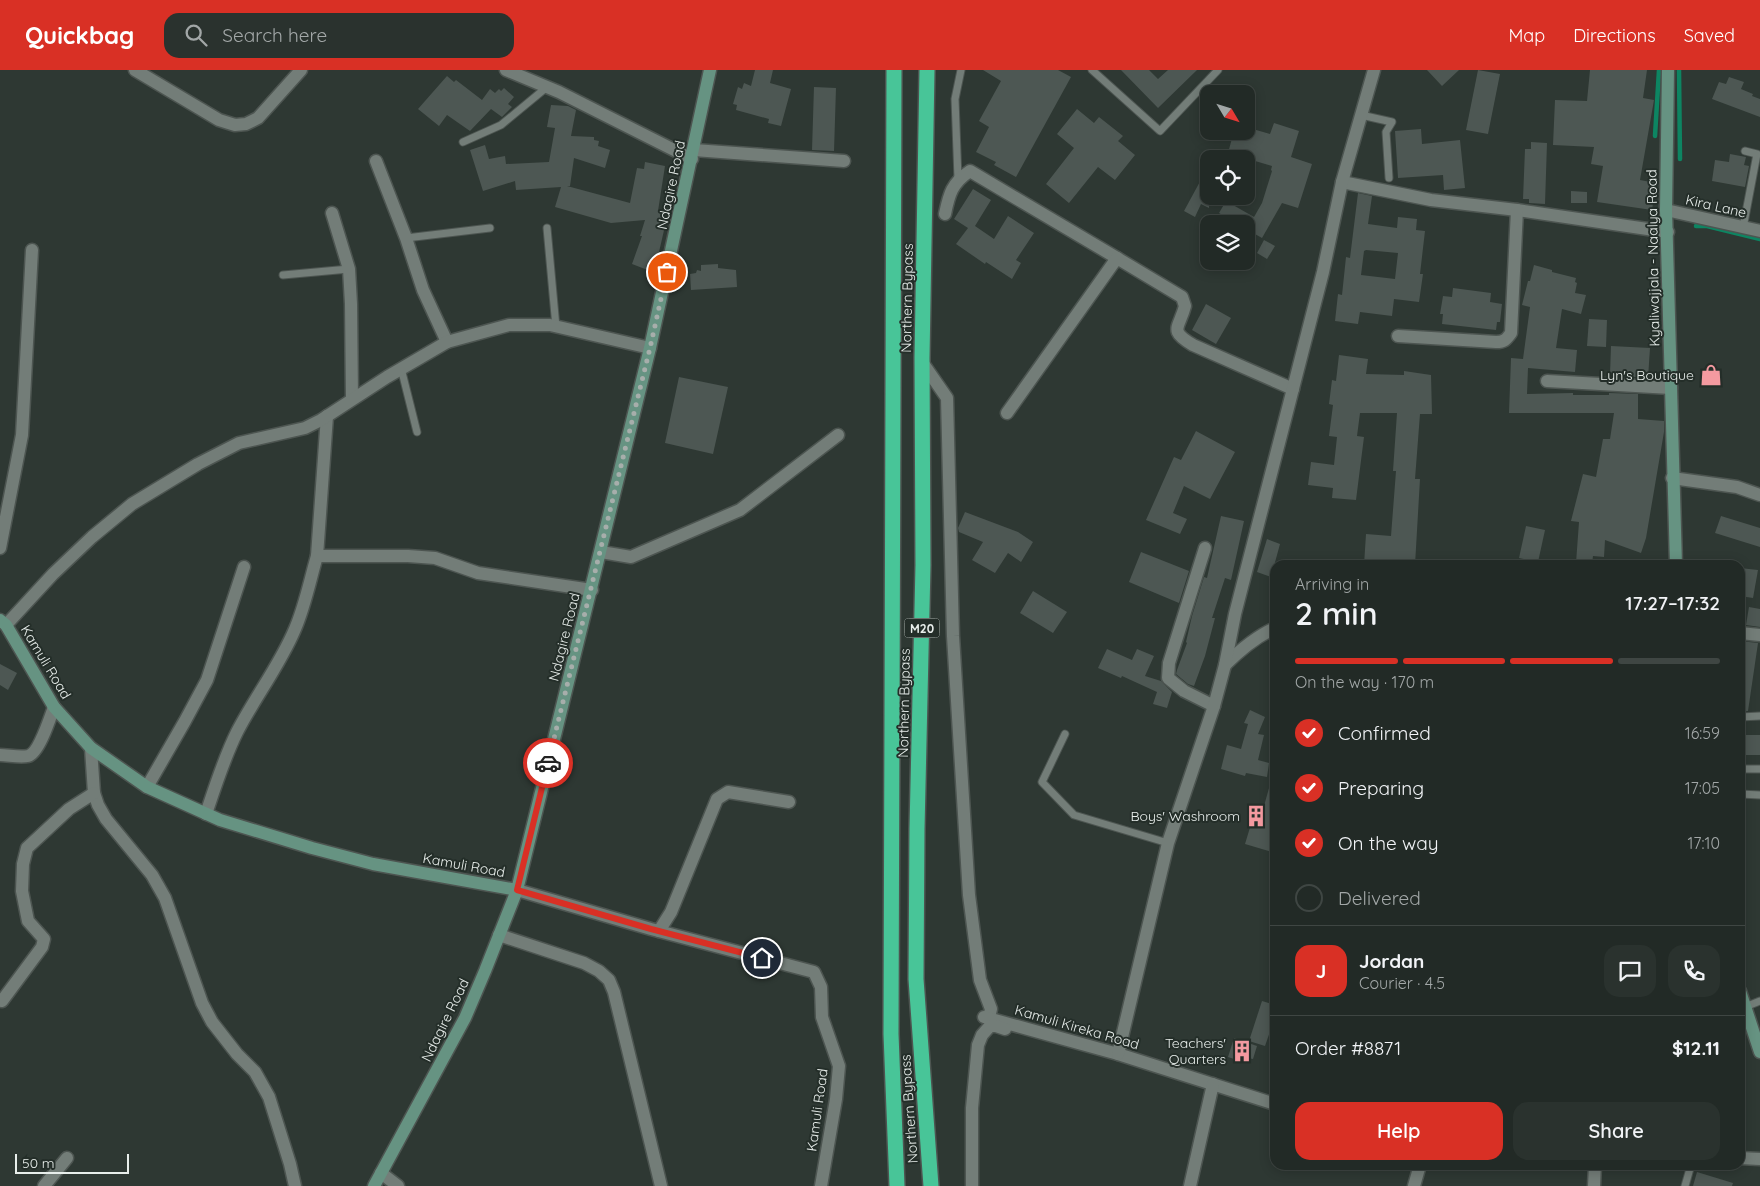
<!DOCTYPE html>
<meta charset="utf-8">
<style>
body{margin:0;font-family:Quicksand,sans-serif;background:#2a322e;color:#f1f3f6;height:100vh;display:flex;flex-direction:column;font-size:19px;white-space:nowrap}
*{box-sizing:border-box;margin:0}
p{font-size:16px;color:#a2a7a7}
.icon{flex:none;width:28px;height:28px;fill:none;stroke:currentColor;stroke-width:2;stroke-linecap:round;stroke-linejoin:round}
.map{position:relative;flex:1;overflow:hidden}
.side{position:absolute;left:1270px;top:490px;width:475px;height:610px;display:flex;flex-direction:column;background:#222a26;border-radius:15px;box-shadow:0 2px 12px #0003,0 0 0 1px #3f4643}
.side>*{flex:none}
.needle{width:32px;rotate:128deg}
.fabs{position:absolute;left:1200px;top:15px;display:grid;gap:10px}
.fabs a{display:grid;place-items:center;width:55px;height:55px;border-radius:10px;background:#222a26;box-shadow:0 2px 12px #0003,0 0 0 1px #3f4643;font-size:25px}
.scale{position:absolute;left:15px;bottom:12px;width:114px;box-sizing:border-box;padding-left:5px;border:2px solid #e8eeeb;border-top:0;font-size:14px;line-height:18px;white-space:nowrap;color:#e8eeeb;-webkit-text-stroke:4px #242e29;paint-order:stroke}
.pin{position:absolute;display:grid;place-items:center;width:42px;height:42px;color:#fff;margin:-21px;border:2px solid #fff;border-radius:50%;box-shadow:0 1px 5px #0007}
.courier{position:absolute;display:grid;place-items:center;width:50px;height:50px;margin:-25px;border:4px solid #d93025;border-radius:50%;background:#fff;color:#222;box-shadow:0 1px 6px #0007}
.overview em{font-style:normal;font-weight:600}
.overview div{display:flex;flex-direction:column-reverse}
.overview{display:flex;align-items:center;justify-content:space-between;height:85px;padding:0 25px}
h1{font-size:32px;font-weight:600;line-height:38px}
.bar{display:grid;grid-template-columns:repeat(4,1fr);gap:8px 5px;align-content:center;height:60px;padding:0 25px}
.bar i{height:6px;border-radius:4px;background:#3f4643}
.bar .active{background:#d93025}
.bar p{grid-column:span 4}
.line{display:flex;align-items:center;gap:12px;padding:0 25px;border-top:1px solid #3f4643}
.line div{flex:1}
.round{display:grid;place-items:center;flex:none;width:52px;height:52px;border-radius:15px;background:#2a322e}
ol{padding:0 25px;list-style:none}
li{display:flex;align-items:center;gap:15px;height:55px}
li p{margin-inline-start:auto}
li .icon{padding:5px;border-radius:50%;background:#d93025;color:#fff;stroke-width:4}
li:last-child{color:#a2a7a7}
li i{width:28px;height:28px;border:2px solid #3f4643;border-radius:50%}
.button{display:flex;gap:10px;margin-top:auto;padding:10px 25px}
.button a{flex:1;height:58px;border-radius:15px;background:#d93025;color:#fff;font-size:20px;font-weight:600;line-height:58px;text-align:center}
.button a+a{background:#2a322e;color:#f1f3f6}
header{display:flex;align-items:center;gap:30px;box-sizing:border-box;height:70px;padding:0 25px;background:#d93025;color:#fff}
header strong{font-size:24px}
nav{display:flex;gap:28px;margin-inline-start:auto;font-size:18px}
.search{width:350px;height:45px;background:#2a322e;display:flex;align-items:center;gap:12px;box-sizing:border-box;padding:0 18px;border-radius:15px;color:#a2a7a7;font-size:19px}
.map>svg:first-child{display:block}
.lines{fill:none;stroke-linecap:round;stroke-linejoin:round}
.stream{stroke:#0d8562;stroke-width:4.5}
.building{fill:#4d5753;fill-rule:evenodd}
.lane-casing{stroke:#4d5551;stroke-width:9}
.street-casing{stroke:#4d5551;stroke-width:15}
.secondary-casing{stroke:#4d5551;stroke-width:15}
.highway-casing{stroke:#4d5551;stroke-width:18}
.lane{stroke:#737d78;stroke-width:7}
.street{stroke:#737d78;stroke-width:12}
.secondary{stroke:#669382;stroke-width:12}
.highway{stroke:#48c598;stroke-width:15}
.done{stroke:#a7aeab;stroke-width:5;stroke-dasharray:0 9}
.route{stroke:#d93025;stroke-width:6}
.labels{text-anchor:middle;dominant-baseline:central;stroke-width:4;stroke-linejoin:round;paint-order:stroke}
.shield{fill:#242e29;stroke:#adb4b1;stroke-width:1}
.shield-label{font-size:12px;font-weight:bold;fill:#e8eeeb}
.street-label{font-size:14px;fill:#e8eeeb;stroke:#242e29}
.poi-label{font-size:14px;fill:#e8eeeb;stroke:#242e29;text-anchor:end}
</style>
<header>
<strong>Quickbag</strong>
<div class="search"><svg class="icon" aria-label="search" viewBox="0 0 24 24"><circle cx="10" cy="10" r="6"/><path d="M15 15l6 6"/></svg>Search here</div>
<nav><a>Map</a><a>Directions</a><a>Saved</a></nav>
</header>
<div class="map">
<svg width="1760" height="1116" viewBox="0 0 1760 1116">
<rect width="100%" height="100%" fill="#2e3833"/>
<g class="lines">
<g class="stream">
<path d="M1679,0L1680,89"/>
<path d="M1655,66L1659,0"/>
<path d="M1696,156H1707L1760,169"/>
</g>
</g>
<g class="building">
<path d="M755,0H773L770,13L791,19L781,56L768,53L769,49L736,40L737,35L733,34L738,17L742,19L744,13L751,16Z"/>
<path d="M983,0H1058L1071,7L1016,107L994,95L996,92L976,82L989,57L979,51L1001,11Z"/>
<path d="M1121,0H1149L1158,9L1168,0H1197L1158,38Z"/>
<path d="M1427,0H1459L1442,16Z"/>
<path d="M1478,0L1500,4L1488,64L1466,60Z"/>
<path d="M1590,0H1647L1643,28L1654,30L1640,110L1656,113L1652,140L1597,132L1603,96L1591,94L1594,77L1553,75L1555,30L1587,31Z"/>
<path d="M447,6L454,12L456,10L482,30L490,19L495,23L499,19L501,21L504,18L514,27L508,34L512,37L502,47L491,39L470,61L447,45L439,56L418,39Z"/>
<path d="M1729,7L1744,12L1741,19L1753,24L1752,26L1760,29V47L1712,29L1719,12L1726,14Z"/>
<path d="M814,17L836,18L834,81L812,80Z"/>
<path d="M551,35L568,36L576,40L571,66L594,67V70L599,71L598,76L610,80L605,98L574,88L570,116H567L630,133L637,98L644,99L645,92L665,96L658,141L663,142L660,154L665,156L659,182L662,183L658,204L632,194L642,166H640L645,150L611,153L555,137L561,117L516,120L515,111L483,121L470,80L485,75L489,89L505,86L506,94L549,92L555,58L547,57Z"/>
<path d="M1077,39L1094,53L1099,47L1123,66L1118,71L1135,85L1115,110L1098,97L1069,133L1046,114L1074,78L1057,64Z"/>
<path d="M1274,53L1299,61L1291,87L1312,94L1298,138L1282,133L1262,168L1246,159V154H1238L1219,143L1226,131L1254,147L1262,133L1272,101L1271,100L1272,96L1228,83L1234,61H1246V57L1270,64Z"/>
<path d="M1421,59L1422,74L1460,70L1465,118L1444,120L1443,105L1398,108L1395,61Z"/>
<path d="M1531,72L1547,73L1545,134L1529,133V129H1523L1525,79H1531Z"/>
<path d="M1730,84L1746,87L1744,95L1749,96L1745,117L1712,111L1715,90L1729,92Z"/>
<path d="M1209,95V138L1201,134L1195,147L1184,141Z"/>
<path d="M973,119L991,130L975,156L994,169L1008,146L1034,163L1016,190L1021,193L1012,209L986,192L985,194L956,174L968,158L954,149Z"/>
<path d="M1571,121L1587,122V133H1571Z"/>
<path d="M1358,123L1372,126L1368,154L1397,158L1398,147L1417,149L1416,160L1425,161L1420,204H1423L1419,232L1394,229L1392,246L1360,242L1358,254L1335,251L1338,224L1342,225L1346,187L1350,188ZM1366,180L1398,183L1395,209L1361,205L1364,181Z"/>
<path d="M1264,170L1275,176L1267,189L1257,183Z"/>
<path d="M718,194V198L736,200L737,217L691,220L690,204L696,203L697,200L701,201V195Z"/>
<path d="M1534,195L1552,200V202L1576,208L1575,212L1577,213L1575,223L1586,225L1581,244L1562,239L1556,278L1577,280L1575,302L1528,298L1527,324L1573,323V325H1609V323L1638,324V349L1664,351V362L1646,468L1641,483L1605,470L1604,487L1593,486L1592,494L1576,493L1579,452L1571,451L1583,404L1596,407L1603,369H1610L1614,343H1509L1511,288L1523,289L1530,237L1522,235L1528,211H1530Z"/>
<path d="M1453,218L1491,223L1490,232L1502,234L1500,252H1497L1496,260L1442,254L1443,244H1440L1443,226L1452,227Z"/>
<path d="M1206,234L1231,248L1216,274L1192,260Z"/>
<path d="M1589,249L1607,250L1606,277L1587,276Z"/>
<path d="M1611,276L1650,278L1648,308L1610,305Z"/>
<path d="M1339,285L1368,289L1366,304L1404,305V301L1431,305L1432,344H1420L1415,409H1420L1415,495H1364L1366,464L1391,466L1396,401H1393L1397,343H1360L1357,366L1364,367L1356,430L1332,428L1333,418L1308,415L1311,392L1334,395L1337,367L1329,366L1333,335L1329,334L1332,310L1336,311Z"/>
<path d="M679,307L728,317L713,384L665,373Z"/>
<path d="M1196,361L1235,382L1210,429L1184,416L1173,443L1187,449L1180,464L1146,450L1174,387L1181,390Z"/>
<path d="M965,442L1018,462L1033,472L1021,492L1008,483L995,503L972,490L983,472L959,462L958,458Z"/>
<path d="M1221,446L1244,451L1231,510L1225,508L1212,548H1215L1205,586L1194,616L1188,614L1176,604L1177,600L1187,573L1186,572L1192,546L1204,507L1207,508Z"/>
<path d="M1721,446L1760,458V477L1715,463Z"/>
<path d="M1526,456L1545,460L1538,492L1519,488Z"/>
<path d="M1267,469L1280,474L1271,507L1257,502Z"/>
<path d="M1141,482L1189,501L1179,533L1129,512Z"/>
<path d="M1740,498L1758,500L1753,528L1740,526Z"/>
<path d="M1033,521L1067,542L1053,563L1020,543Z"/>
<path d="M1749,537L1760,539V557L1746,555Z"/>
<path d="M1740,571L1758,573L1748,641L1740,642Z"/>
<path d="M1107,579L1132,590L1137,579L1154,586L1145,606L1161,611L1172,622L1167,638L1153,634L1157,622L1122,606L1121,608L1098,598Z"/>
<path d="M0,594L17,603L8,620L0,615Z"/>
<path d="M1250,640L1265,647L1258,664L1264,665L1258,690L1269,693L1267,707L1246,703L1245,706L1221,699L1227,675L1241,679L1248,654L1244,653Z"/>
<path d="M1744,665H1760V685H1743Z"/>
<path d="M1271,711L1275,712V783L1245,774L1255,741L1262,743Z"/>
<path d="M1262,931L1275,935V947L1265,976L1249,971Z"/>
<path d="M1234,968L1257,976L1253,989L1248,988L1246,993L1228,987Z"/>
<path d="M1697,1102L1733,1113L1732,1116H1693Z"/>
</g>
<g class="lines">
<g class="lane-casing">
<g id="lane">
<path d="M1092,0L1160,61L1218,0"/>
<path d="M1361,45L1392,52L1386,62L1389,108"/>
<path d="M463,72L501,55L547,17"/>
<path d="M958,109L955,29L961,0"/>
<path d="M547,158L556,257"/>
<path d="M1743,158L1757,84L1745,81"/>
<path d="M406,168L490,158"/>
<path d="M283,205L349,199"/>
<path d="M401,298L417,362"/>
<path d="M1740,647L1760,646"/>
<path d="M1065,664L1042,712L1074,745L1168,773"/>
<path d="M1740,699H1760"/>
<path d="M1740,724L1760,725"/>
<path d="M1745,937L1760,931"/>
<path d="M1685,1116L1691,1095"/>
</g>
</g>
<g class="street-casing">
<g id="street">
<path d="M135,0L219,50L235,55L246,54L258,48L301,0"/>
<path d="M506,0L559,22L692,89"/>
<path d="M694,80L844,91"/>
<path d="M376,91L406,168L423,220L447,272"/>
<path d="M1342,112L1431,130L1517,140L1668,162"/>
<path d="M1666,140L1760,161"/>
<path d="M332,143L349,199L351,234L352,328"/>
<path d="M945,144C949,124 952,113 970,101L1117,188"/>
<path d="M1398,266L1496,272C1504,272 1506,270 1511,263L1517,140"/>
<path d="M922,292L947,328L953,566L969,825L980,910L991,939L989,948"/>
<path d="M1547,311L1671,318"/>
<path d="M1007,343L1117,188L1182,227L1185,236C1179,259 1168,260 1193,275L1293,319"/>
<path d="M1672,408L1737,417L1760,425"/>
<path d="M0,478L22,365L32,180"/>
<path d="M1205,478L1169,593L1168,608L1184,621L1214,636"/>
<path d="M601,482L631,487L740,440L838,365"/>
<path d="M317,486L327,346"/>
<path d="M6,555L53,504L92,467L132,434L198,394L239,373L305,358L321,350L387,307L447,272L509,255H550L650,278"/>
<path d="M1740,563L1760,565"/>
<path d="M1225,595C1240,580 1255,567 1275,558"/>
<path d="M91,678L94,723L98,735L106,749L152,805L165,828L202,933L212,952L237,984L255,1002L269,1027L290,1094L295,1116"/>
<path d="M0,685C8,685 20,688 28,686C39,683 50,648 54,637"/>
<path d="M147,717L185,651L207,610L244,497"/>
<path d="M206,744C215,717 224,688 237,662C255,627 280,595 295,559C305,536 310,510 317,486H408L435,488L478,503L592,520"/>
<path d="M517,820L651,859L814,902L821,917L822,947L839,996L836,1029L821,1116"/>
<path d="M659,861L671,842L717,729L728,722L789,732"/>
<path d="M499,865L584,893L599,901L609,910L614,922L661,1116"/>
<path d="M2,931L42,877L44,869L28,851L22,821L23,794L27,778L69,739L94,723"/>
<path d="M984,947L1118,984L1275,1034"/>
<path d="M1118,984L1168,773L1214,636L1225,595L1235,544L1323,202L1342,112L1374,0"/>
<path d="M1740,1088L1760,1089"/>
<path d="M381,1103L398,1116"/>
<path d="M44,1116L67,1088"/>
<path d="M972,1116V1038L978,975L982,965L990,956H996L1005,959"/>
<path d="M1190,1116L1213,1014"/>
<path d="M1414,1116L1420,1095"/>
<path d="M1594,1116L1595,1095"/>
</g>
</g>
<g class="secondary-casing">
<g id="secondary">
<path d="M1668,0L1666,140L1676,495"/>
<path d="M0,550L6,555L54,637L91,678L147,717L220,750L312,778L373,794L517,820"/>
<path d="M1740,921L1760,982"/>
<path d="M374,1116L465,948L485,901L517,820L650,278L710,0"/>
</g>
</g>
<g class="highway-casing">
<g id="highway">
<path d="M894,0L891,964L897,1116"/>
<path d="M927,0L922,288L923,495L917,759L916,909L931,1116"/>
</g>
</g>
<use href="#lane" class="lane"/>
<use href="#street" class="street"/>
<use href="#secondary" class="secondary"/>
<use href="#highway" class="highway"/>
</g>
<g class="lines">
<path class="done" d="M548,693L650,278L667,202"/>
<path class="route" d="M548,693L517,820L651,859L762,888"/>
</g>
<defs>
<g id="shop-bare" transform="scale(1.725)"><path d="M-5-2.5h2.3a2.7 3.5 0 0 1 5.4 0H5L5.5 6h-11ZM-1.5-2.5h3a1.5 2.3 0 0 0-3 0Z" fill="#f49aa0" stroke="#242e29" stroke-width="2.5" paint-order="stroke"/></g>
<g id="building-bare" transform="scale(1.725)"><path d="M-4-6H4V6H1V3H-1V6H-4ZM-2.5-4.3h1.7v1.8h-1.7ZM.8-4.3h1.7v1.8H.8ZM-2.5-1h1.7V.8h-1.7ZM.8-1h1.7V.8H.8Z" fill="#f49aa0" stroke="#242e29" stroke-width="2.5" paint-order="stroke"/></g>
</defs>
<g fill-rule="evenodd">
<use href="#shop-bare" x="1711" y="305"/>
<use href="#building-bare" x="1256" y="746"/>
<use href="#building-bare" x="1242" y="981"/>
</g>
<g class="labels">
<rect class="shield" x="904.5" y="548.5" width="35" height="19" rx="4"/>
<g class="shield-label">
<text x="922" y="558">M20</text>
</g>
<g class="street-label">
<text transform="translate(671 115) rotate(-78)">Ndagire Road</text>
<text transform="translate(1716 136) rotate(13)">Kira Lane</text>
<text transform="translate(1653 188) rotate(-91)">Kyaliwajjala - Naalya Road</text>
<text transform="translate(907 228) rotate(-89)">Northern Bypass</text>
<text transform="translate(564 567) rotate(-76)">Ndagire Road</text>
<text transform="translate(46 592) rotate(59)">Kamuli Road</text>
<text transform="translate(904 633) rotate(-89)">Northern Bypass</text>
<text transform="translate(464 795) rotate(10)">Kamuli Road</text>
<text transform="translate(445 950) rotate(-64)">Ndagire Road</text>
<text transform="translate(1077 957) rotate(16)">Kamuli Kireka Road</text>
<text transform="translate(909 1039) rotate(-94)">Northern Bypass</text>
<text transform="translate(817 1040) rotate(-82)">Kamuli Road</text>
</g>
<g class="poi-label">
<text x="1694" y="305">Lyn's Boutique</text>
<text x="1240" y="746">Boys' Washroom</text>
<text x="1226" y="973">Teachers'<tspan x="1226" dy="16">Quarters</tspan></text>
</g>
</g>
</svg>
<div class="fabs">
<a><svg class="needle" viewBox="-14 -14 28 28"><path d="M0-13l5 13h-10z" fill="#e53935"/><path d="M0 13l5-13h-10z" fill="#a2a7a7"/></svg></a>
<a><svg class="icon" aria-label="locate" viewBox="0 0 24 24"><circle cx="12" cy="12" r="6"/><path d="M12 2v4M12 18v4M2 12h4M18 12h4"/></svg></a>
<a><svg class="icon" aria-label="layers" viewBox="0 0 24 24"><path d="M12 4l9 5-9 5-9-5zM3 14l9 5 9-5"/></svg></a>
</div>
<div class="scale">50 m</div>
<div class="pin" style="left:667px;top:202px;background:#ea580c"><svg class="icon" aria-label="bag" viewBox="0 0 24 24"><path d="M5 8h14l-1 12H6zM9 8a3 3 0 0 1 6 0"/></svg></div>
<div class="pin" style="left:762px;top:888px;background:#1f2937"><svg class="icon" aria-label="home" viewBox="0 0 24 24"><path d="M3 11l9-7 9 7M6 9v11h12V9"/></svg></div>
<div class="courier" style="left:548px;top:693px"><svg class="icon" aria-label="car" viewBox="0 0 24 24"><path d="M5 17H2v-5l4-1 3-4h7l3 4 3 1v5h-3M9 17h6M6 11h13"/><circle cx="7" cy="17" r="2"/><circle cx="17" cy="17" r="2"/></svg></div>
<section class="side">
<div class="overview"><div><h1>2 min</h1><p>Arriving in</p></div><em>17:27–17:32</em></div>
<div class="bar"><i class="active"></i><i class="active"></i><i class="active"></i><i></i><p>On the way · 170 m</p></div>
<ol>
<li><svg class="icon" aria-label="check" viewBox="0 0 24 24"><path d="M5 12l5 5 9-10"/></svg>Confirmed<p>16:59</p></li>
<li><svg class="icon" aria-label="check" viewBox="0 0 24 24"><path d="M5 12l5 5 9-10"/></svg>Preparing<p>17:05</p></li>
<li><svg class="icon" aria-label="check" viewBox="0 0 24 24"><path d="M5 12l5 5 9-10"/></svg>On the way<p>17:10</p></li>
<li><i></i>Delivered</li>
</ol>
<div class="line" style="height:90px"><b class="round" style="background:#d93025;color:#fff">J</b><div><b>Jordan</b><p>Courier · 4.5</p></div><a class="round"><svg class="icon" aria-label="chat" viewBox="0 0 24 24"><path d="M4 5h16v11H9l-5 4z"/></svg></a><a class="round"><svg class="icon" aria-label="phone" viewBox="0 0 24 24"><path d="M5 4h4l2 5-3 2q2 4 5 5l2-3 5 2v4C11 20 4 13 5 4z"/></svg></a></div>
<div class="line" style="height:65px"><div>Order #8871</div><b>$12.11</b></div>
<div class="button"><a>Help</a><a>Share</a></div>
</section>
</div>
